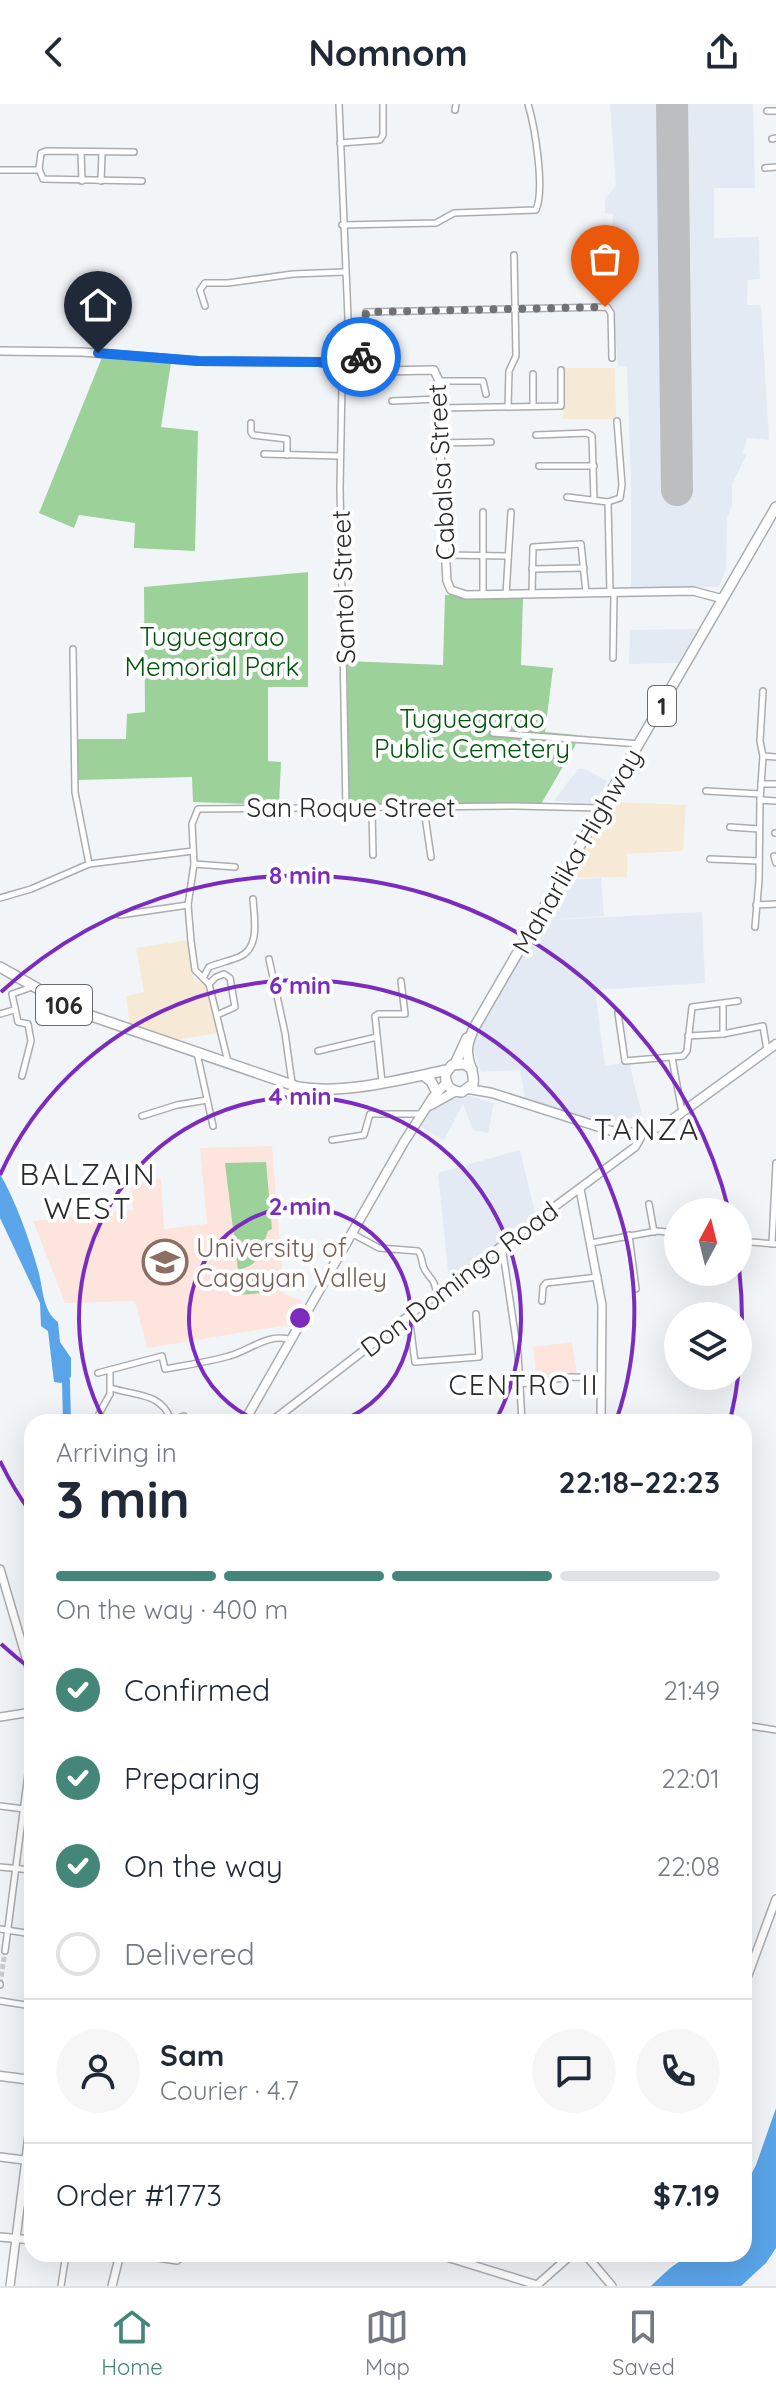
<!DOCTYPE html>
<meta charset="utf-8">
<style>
body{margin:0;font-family:Quicksand,sans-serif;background:#f6f6f7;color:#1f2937;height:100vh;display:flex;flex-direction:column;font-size:30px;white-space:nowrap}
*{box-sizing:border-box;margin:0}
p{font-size:26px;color:#747a83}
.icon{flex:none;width:44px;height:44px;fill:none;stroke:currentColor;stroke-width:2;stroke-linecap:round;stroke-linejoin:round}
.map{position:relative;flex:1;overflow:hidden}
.sheet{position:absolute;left:24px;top:1310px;width:728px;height:848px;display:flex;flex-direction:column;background:#fff;border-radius:24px;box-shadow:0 8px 32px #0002}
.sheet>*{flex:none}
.needle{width:52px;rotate:7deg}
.buttons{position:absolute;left:664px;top:1094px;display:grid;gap:16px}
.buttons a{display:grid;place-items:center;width:88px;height:88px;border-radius:50%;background:#fff;box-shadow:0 8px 32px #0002;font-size:40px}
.pin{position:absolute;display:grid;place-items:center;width:68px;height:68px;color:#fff;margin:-82px -34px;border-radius:50% 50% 50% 0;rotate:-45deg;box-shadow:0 0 8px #0007}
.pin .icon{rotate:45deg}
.courier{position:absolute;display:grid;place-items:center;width:80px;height:80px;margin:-40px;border:6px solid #1a73e8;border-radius:50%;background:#fff;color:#222;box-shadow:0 2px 10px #0007}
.head em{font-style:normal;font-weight:700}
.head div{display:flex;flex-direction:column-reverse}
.head{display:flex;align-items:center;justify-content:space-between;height:136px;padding:0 32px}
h1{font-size:52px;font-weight:700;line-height:60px}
.bar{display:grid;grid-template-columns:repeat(4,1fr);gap:12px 8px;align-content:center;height:96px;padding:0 32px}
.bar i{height:10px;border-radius:6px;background:#e0e1e3}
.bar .active{background:#448677}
.bar p{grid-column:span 4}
.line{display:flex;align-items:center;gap:20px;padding:0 32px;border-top:2px solid #e0e1e3}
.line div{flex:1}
.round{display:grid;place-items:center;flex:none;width:84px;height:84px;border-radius:42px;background:#f6f6f7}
ol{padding:0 32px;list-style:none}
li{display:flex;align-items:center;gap:24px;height:88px}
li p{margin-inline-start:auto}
li .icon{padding:8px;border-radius:50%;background:#448677;color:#fff;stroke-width:4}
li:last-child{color:#747a83}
li i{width:44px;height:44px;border:4px solid #e0e1e3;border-radius:50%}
header{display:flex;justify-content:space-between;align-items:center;height:104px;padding:0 32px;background:#fff;font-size:36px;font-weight:700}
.dock{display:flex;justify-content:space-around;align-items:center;height:112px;border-top:2px solid #e0e1e3;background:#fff;font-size:22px;color:#747a83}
.dock a{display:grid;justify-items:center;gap:4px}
.dock .active{color:#448677}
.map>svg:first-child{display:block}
.built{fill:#e3eaf4}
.industrial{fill:#f6e9d5}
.education{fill:#fde4dc}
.green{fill:#9cd19a}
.water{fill:#5aa5ea}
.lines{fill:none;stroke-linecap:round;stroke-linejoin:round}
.river{stroke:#5aa5ea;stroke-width:8}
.runway{stroke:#bcbec0;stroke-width:32}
.street-tunnel{stroke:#cacccf;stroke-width:5;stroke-dasharray:5 2.5;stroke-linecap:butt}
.street-casing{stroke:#aaacaf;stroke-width:8}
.secondary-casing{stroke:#aaacaf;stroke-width:10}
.primary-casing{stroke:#aaacaf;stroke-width:11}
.highway-casing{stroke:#aaacaf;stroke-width:12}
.street{stroke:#fff;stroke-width:5}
.secondary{stroke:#fff;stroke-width:7}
.primary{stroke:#fff;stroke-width:8}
.highway{stroke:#fff;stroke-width:9}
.done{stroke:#6f7173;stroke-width:8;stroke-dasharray:0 14.4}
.route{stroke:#1a73e8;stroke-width:10}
.ring{fill:none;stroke:#7b2cbf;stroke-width:4}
.labels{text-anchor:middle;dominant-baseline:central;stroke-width:8;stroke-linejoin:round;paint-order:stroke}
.shield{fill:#fff;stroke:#696a6b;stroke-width:2}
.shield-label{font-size:24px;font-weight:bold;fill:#292a2b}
.street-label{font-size:26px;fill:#292a2b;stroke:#fff}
.park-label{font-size:26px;fill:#00530b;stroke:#fff}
.education-label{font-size:26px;fill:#785e54;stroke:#fff;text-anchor:start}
.neighbourhood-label{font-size:28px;letter-spacing:2px;fill:#292a2b;stroke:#fff}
.quarter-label{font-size:30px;letter-spacing:2px;fill:#292a2b;stroke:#fff}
.centre{fill:#7b2cbf;stroke:#fff;stroke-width:4}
.ring-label{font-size:24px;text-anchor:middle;font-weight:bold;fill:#7b2cbf;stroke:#fff;stroke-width:8;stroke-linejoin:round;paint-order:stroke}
</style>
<header><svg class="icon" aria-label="back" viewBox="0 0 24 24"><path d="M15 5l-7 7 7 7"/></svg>Nomnom<svg class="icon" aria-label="share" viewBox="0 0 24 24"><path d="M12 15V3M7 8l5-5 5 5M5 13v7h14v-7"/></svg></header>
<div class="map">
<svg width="776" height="2182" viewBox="0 0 776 2182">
<rect width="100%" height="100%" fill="#f2f5f8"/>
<g class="built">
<path d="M610,0H753L755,84H714V134L759,133L760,175L748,176L747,201H761L769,336L747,334L743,349L746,352L732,380V401L727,414L726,465L719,483L631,484V380L627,263L618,262L613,203L608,202L613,110L605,109V94L616,82Z"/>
<path d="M698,525L678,559L629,560L630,526Z"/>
<path d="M578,665H585L607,677L595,700L554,697Z"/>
<path d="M601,774L604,812L552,816L702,808L705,879L595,886L605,962L629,958L642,1011L609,1020L525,994L520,966L481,968L473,944L480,923L565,776Z"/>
<path d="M467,991L494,999L488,1029L473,1026L463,1000L444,1036L421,1023L431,1006L446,997Z"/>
<path d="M520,1046L536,1112L449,1176L438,1069Z"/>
</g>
<g class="industrial">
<path d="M561,264H615L616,315H563Z"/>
<path d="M616,698L686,701L683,747L627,750V773L566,774L610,701Z"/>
<path d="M189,836L194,878H205L218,929L176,936L130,922L126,892L144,888L136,844Z"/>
</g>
<g class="education">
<path d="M272,1042L284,1190L302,1197L288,1221L147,1244L135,1197L65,1199L33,1117L133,1106L131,1079L161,1075L164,1125L207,1120L200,1044Z"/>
<path d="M572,1238L577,1270L537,1276L533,1243Z"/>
</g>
<g class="green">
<path d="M103,251L171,259L161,323L198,327L195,447L134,444L135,419L79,411L74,424L39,409Z"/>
<path d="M308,468V583H268V657L281,658L279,701L193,698L192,673L77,676L73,635H126L127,610L145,608L144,483Z"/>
<path d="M445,491L523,493L521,561L553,564L545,628L577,631L575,642L541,700L349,703L347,557L443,561Z"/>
<path d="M266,1058L272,1125L268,1127C260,1148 262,1160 238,1166L225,1059Z"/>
<path d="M271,1168L273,1188L241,1191L239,1171Z"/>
</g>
<g class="water">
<path d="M0,1070C16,1098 29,1134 38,1166C43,1182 42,1207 58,1218L60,1238L71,1254V1273L61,1279L54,1278L48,1227L41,1222L40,1199L0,1114Z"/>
<path d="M776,2004V2144L766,2159L741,2182H651C689,2144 693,2150 744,2150V2084L756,2061Z"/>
</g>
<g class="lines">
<g class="river">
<path d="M63,1267L66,1277L67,1318"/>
<path d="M32,1435V1464"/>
</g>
<path class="runway" d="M672,0L677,386"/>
<path class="street-tunnel" d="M0,1880L5,1847"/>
<g class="street-casing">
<g id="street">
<path d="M339,0L348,214L342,279L340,384L346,705"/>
<path d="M455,6L456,0"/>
<path d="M767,7H776"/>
<path d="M772,35L776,34"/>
<path d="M340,39L380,36L383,31V0"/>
<path d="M81,48L82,77"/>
<path d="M765,64L776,63"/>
<path d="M39,65L43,75L142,77"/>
<path d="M0,66H37L39,65L41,49L46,47L134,48"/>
<path d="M101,77L102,48"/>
<path d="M342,121L436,119L454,109L536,106C545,85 535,23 528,0"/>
<path d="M205,202L200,186L205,179H228L293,170L344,168"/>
<path d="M360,264L366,208L607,203L611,209L612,254"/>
<path d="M439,277H483L486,290"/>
<path d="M392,297L439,295"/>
<path d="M533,302V270"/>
<path d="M508,303L509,267L516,252L514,151"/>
<path d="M440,304L561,302V266"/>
<path d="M251,319V328L253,331L287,335V351"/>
<path d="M536,331L587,329L592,332L594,396"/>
<path d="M440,339L491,338"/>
<path d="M264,350L340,352"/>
<path d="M539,362H594"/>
<path d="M567,393L608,398L620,394L622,381L617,317"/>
<path d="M608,398L610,489"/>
<path d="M483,408V491"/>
<path d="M446,451L507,452"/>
<path d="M532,465L584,464"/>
<path d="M532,490L533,443L581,440L586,489"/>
<path d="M506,491L511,408"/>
<path d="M73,545L75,688L89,760"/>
<path d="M613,554L614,489"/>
<path d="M493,629L640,640"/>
<path d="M763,652L776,653"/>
<path d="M761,680H776"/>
<path d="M706,687L760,690"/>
<path d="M760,696L776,697"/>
<path d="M424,705L431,753"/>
<path d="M372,706L373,751"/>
<path d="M730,723L759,725"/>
<path d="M775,729H776"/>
<path d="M774,752L776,759"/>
<path d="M710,755L759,757"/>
<path d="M194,760L235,763"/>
<path d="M0,794L31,785L89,760L193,747"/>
<path d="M756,801L776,800"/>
<path d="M120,811L188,801"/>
<path d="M755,823L759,776L760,696L763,652L760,637L763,587"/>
<path d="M269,855L285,929L292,979"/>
<path d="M203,874L209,863C219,859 229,857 239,853C261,844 254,813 253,795"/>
<path d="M209,880L216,873L224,870L230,874L235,903L217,911"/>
<path d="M723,900V930"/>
<path d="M618,909L625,957L683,952L687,947L692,903L738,897"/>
<path d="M0,910L14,906"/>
<path d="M688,932L723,930L763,922L767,946"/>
<path d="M318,947L377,933"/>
<path d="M197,949L213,1022"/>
<path d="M672,954L682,1008"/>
<path d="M228,958L209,880L195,866L191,837L188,801L194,760L192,720L198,705L517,702L600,704"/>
<path d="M22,972L31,937L28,920L18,918L12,890L32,883"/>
<path d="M382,978L375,912L378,910H405L401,877"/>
<path d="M142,1012L177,1001L207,996"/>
<path d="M332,1036L364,1031L370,1010H422"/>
<path d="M649,1100L654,1128"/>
<path d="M353,1130L379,1144L418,1147C423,1153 421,1160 425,1166C432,1178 433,1172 437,1190"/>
<path d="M629,1131L636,1185"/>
<path d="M738,1137L776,1140"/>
<path d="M591,1139L657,1127L678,1129"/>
<path d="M772,1140L776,1059"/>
<path d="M502,1142L518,1250L522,1318"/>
<path d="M542,1197L543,1183L546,1179L598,1173"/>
<path d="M409,1212L415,1258L479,1253L476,1210"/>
<path d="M98,1269L162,1252L165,1265C187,1261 208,1258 229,1252C249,1247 269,1228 291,1236"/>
<path d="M111,1284C135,1292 161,1288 171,1316"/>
<path d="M485,1285L571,1273L602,1274"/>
<path d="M99,1318V1310L110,1290V1266"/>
<path d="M166,1318L184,1312"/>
<path d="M530,1318L543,1317"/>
<path d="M744,1621L776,1626"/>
<path d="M0,1702L32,1706"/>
<path d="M0,1763L32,1766"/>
<path d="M0,1825L32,1830"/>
<path d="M5,1847L32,1639"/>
<path d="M0,1881V1880"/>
<path d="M0,1897L32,1902"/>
<path d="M21,2099L32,2100"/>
<path d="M61,2182L66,2150"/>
</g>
</g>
<g class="secondary-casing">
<g id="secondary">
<path d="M0,247L82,248L198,257L319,258L379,267L434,266L439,277L441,374L447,477L451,486L466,491L693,487L723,495"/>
<path d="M580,1085L602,1201L601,1318"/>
<path d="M271,1318L437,1190L635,1043L643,1029"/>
<path d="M0,1465L32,1574"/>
<path d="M0,1613L32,1608"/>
<path d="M744,1882L776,1795"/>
<path d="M0,2053L32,2057"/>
<path d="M0,2133L32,2136"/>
<path d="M138,2150L177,2156L182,2150"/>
<path d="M437,2150L537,2181"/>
<path d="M585,2150L612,2182"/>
<path d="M10,2182L32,2007"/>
<path d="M112,2182L120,2150"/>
<path d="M536,2182L572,2150"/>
</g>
</g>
<g class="primary-casing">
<g id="primary">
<path d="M469,985L492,989L615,1028L643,1029L666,1020L776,940"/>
<path d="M431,1001L456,987"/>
<path d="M244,1318L404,1038L433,993L446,979"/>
<path d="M0,1972L32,1976"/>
</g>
</g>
<g class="highway-casing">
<g id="highway">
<path d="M0,863L77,907L298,983C344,991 402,975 447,966"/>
<path d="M455,960L467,934"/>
<path d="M472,965L464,960L452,961L446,969C444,981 451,988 462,988L473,980C475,969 469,962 468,952C466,942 470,933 474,924L776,403"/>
<path d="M424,972L431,977L437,989"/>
</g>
</g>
<use href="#street" class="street"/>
<use href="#secondary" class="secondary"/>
<use href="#primary" class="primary"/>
<use href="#highway" class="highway"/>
</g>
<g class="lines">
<path class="done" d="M361,253L366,208L605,203"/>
<path class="route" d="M98,249L198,257L319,258L360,264L361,253"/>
</g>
<g class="ring">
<path d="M261 1318A111 111 0 1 1 339 1318"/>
<path d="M105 1318A221 221 0 1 1 495 1318"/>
<path d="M31 1409A332 332 0 0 1 0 1357M0 1071A332 332 0 0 1 616 1317"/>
<path d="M31 1565A442 442 0 0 1 1 1540M1 888A442 442 0 0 1 729 1107M738 1156A442 442 0 0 1 730 1317"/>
</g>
<defs>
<g id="university-ring" transform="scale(2.3)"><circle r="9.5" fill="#fff" stroke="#8d6e63" stroke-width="1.5"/><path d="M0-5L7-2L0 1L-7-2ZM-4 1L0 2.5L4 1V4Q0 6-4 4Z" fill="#8d6e63"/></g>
</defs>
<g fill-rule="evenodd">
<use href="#university-ring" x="165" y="1158"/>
</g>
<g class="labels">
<g class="shield">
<rect x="648" y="582" width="28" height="40" rx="6"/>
<rect x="36" y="881" width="56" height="40" rx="6"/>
</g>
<g class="shield-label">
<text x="662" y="602">1</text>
<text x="64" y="901">106</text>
</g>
<g class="street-label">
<text transform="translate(441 368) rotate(-93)">Cabalsa Street</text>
<text transform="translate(343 483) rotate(-92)">Santol Street</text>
<text x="351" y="703">San Roque Street</text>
<text transform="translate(577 747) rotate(-60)">Maharlika Highway</text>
<text transform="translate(459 1175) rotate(-37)">Don Domingo Road</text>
</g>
<g class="park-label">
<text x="212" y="532">Tuguegarao<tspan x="212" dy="30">Memorial Park</tspan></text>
<text x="472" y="614">Tuguegarao<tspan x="472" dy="30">Public Cemetery</tspan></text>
</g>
<g class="education-label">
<text x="196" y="1143">University of<tspan x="196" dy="30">Cagayan Valley</tspan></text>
</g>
<g class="neighbourhood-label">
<text x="524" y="1280">CENTRO II</text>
</g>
<g class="quarter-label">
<text x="647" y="1025">TANZA</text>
<text x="88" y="1070">BALZAIN<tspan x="88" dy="34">WEST</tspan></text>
</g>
</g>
<circle cx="300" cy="1214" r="12" class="centre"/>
<g class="ring-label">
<text x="300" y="780">8 min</text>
<text x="300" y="890">6 min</text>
<text x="300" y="1001">4 min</text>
<text x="300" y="1111">2 min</text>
</g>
</svg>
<div class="buttons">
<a><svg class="needle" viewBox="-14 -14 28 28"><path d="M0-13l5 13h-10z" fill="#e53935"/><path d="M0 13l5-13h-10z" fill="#747a83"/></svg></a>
<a><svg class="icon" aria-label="layers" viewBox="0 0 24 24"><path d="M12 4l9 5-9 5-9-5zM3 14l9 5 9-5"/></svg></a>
</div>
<div class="pin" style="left:605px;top:203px;background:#ea580c"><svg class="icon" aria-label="bag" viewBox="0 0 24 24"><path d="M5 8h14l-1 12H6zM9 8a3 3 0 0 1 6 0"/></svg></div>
<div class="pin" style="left:98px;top:249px;background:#1f2937"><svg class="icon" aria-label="home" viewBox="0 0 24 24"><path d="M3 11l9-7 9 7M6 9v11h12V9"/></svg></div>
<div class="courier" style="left:361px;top:253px"><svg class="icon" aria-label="bike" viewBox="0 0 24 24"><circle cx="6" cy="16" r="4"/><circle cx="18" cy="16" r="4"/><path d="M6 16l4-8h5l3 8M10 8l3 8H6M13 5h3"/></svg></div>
<section class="sheet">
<div class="head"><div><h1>3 min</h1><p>Arriving in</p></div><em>22:18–22:23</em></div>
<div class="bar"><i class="active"></i><i class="active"></i><i class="active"></i><i></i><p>On the way · 400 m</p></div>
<ol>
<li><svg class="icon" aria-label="check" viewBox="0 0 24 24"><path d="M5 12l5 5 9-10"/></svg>Confirmed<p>21:49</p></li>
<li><svg class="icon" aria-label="check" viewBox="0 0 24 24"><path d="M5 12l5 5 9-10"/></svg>Preparing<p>22:01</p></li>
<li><svg class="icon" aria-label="check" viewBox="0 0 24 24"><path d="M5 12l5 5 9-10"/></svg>On the way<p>22:08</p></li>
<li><i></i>Delivered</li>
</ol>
<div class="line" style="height:144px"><a class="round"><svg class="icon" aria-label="person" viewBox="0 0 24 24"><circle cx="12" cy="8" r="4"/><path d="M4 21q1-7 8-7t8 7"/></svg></a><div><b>Sam</b><p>Courier · 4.7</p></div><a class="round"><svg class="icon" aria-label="chat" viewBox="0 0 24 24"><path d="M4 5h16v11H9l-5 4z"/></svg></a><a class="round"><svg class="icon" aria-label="phone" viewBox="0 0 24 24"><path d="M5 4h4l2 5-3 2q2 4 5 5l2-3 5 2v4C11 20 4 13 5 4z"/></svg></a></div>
<div class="line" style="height:104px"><div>Order #1773</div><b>$7.19</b></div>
</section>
</div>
<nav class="dock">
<a class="active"><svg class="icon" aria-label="home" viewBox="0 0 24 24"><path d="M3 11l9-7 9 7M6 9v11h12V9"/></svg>Home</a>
<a><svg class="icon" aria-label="map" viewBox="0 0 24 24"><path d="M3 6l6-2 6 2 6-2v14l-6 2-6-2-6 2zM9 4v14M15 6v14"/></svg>Map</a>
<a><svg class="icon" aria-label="saved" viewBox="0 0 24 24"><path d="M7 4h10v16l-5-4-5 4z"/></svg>Saved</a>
</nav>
